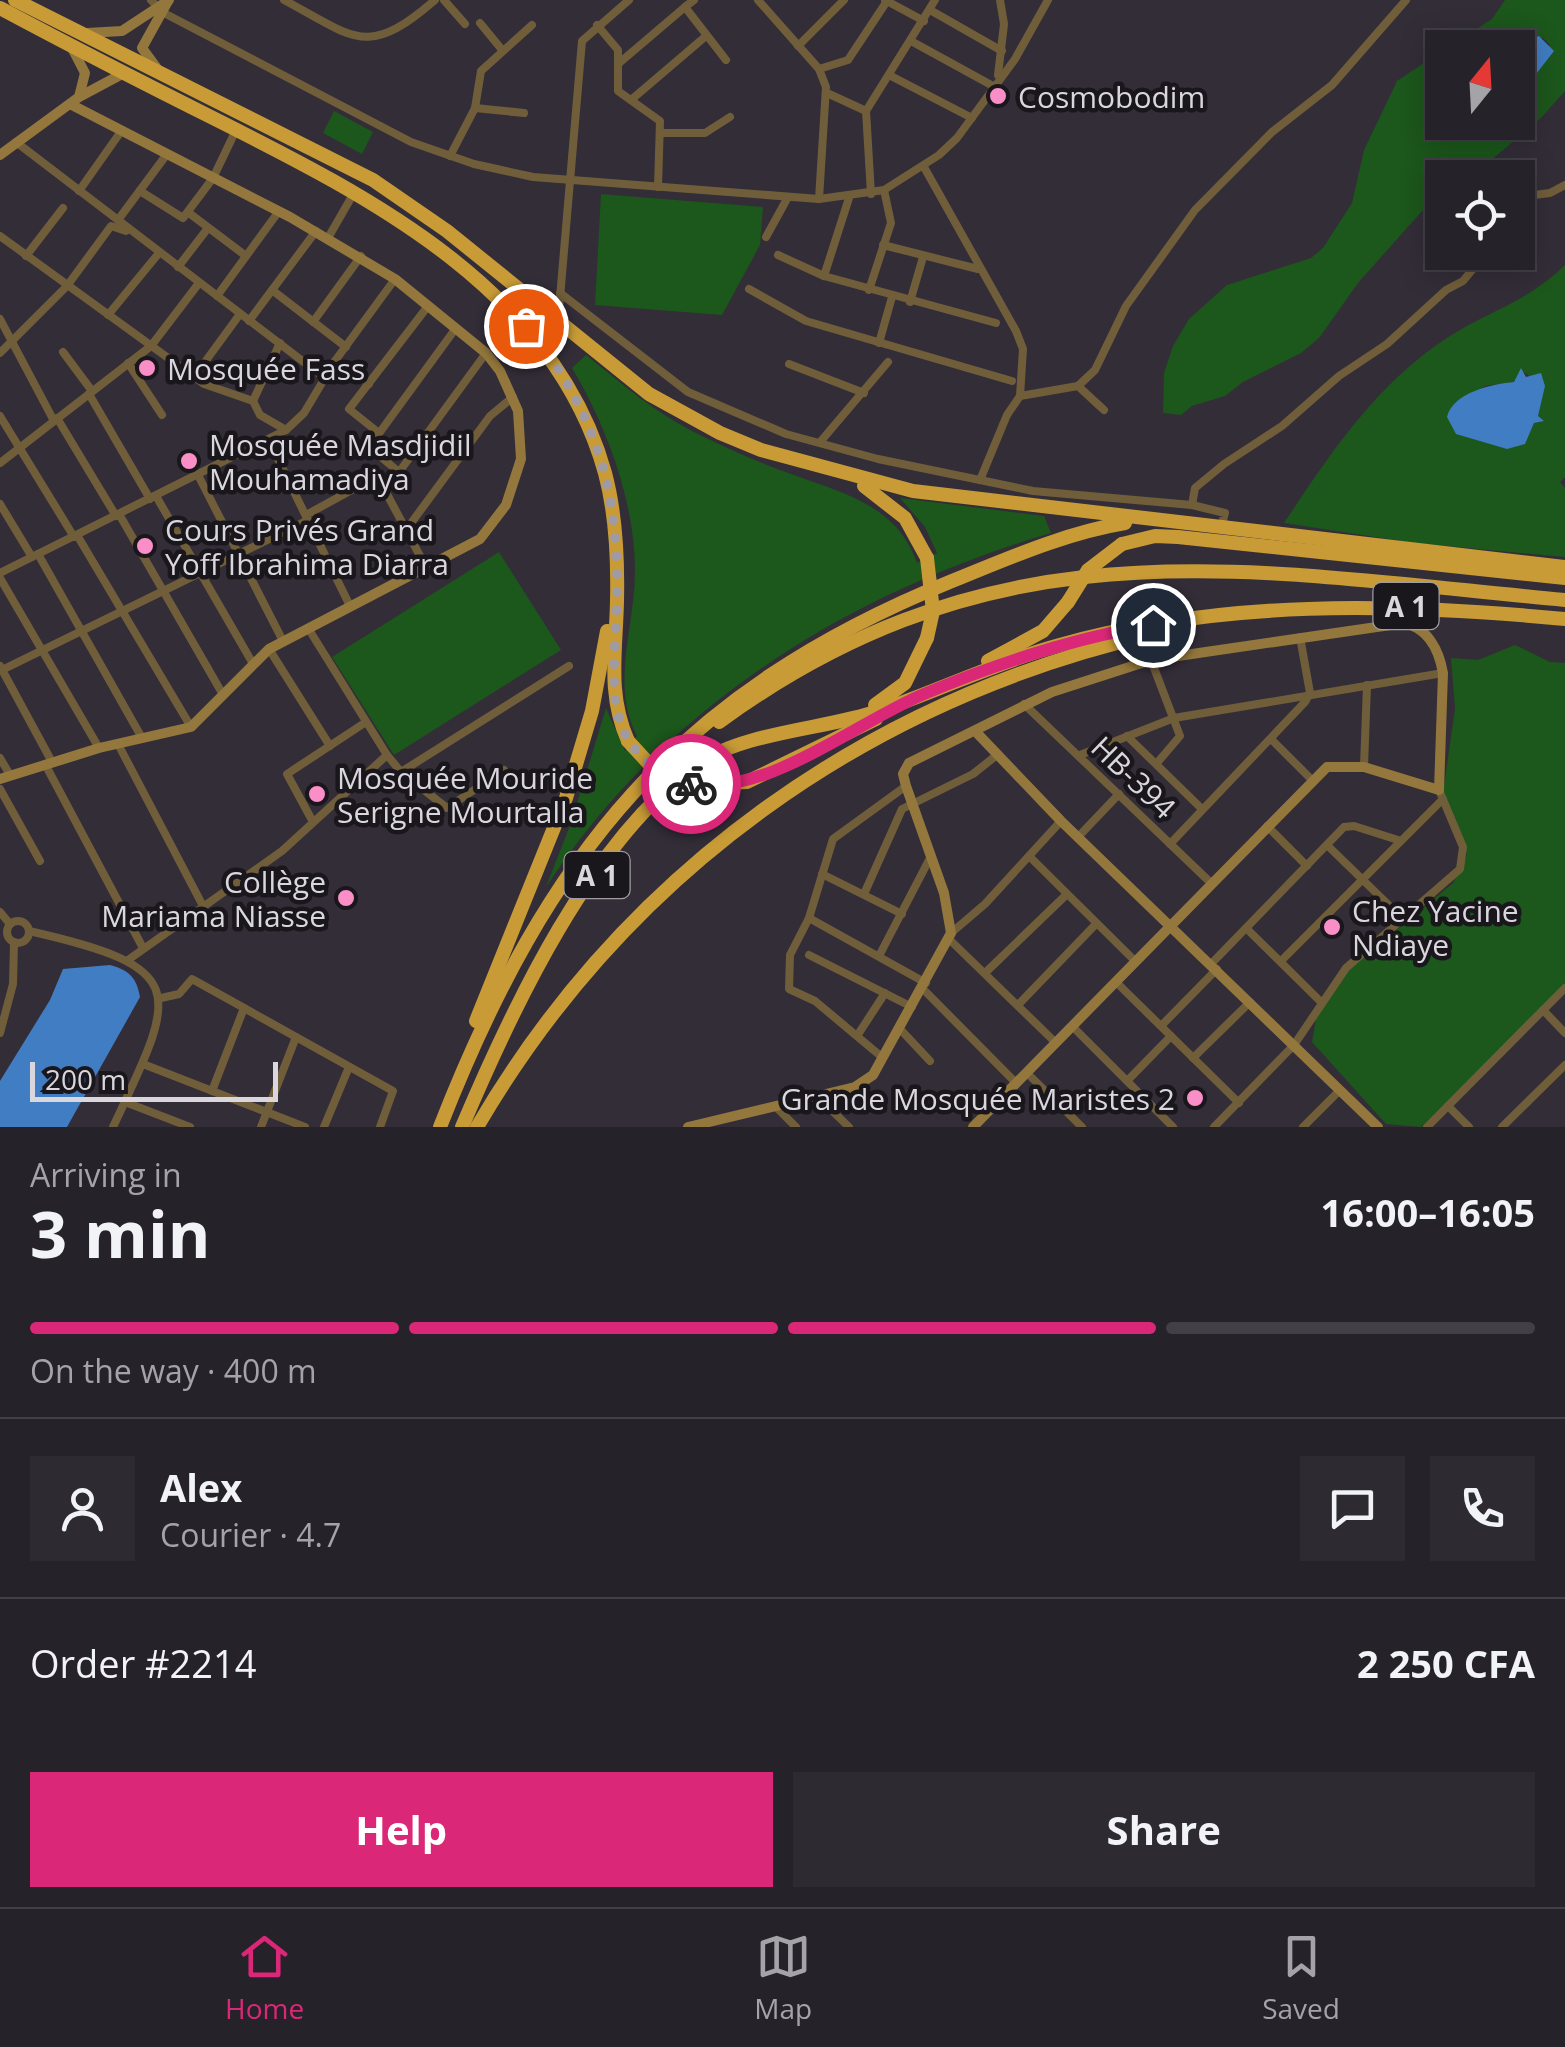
<!DOCTYPE html>
<meta charset="utf-8">
<style>
body{margin:0;font-family:"Open Sans",sans-serif;background:#2e2a32;color:#f1f3f6;height:100vh;display:flex;flex-direction:column;font-size:38px;white-space:nowrap}
*{box-sizing:border-box;margin:0}
p{font-size:32px;color:#a4a4a8}
.icon{flex:none;width:55px;height:55px;fill:none;stroke:currentColor;stroke-width:2;stroke-linecap:round;stroke-linejoin:round}
.map{position:relative;height:1127px;overflow:hidden}
.sheet{display:flex;flex-direction:column;background:#26222a;flex:1}
.sheet>*{flex:none}
.needle{width:65px;rotate:18deg}
.controls{position:absolute;left:1425px;top:30px;display:grid;gap:20px}
.controls a{display:grid;place-items:center;width:110px;height:110px;border-radius:0px;background:#26222a;box-shadow:0 5px 25px #0003,0 0 0 2px #423f47;font-size:50px}
.scale{position:absolute;left:30px;bottom:25px;width:248px;box-sizing:border-box;padding-left:10px;border:5px solid #dad6dd;border-top:0;font-size:28px;line-height:35px;white-space:nowrap;color:#dad6dd;-webkit-text-stroke:8px #19161c;paint-order:stroke}
.pin{position:absolute;display:grid;place-items:center;width:85px;height:85px;color:#fff;margin:-42px;border:5px solid #fff;border-radius:50%;box-shadow:0 2px 10px #0007}
.courier{position:absolute;display:grid;place-items:center;width:100px;height:100px;margin:-50px;border:8px solid #db2777;border-radius:50%;background:#fff;color:#222;box-shadow:0 2px 12px #0007}
.overview em{font-style:normal;font-weight:700}
.overview div{display:flex;flex-direction:column-reverse}
.overview{display:flex;align-items:center;justify-content:space-between;height:170px;padding:0 30px}
h1{font-size:65px;font-weight:700;line-height:75px}
.bar{display:grid;grid-template-columns:repeat(4,1fr);gap:15px 10px;align-content:center;height:120px;padding:0 30px}
.bar i{height:12px;border-radius:8px;background:#423f47}
.bar .on{background:#db2777}
.bar p{grid-column:span 4}
.line{display:flex;align-items:center;gap:25px;padding:0 30px;border-top:2px solid #423f47}
.line div{flex:1}
.round{display:grid;place-items:center;flex:none;width:105px;height:105px;border-radius:0px;background:#2e2a32}
.button{display:flex;gap:20px;margin-top:auto;padding:20px 30px}
.button a{flex:1;height:115px;border-radius:0px;background:#db2777;color:#fff;font-size:40px;font-weight:700;line-height:115px;text-align:center}
.button a+a{background:#2e2a32;color:#f1f3f6}
.tab-bar{display:flex;justify-content:space-around;align-items:center;height:140px;border-top:2px solid #423f47;background:#26222a;font-size:28px;color:#a4a4a8}
.tab-bar a{display:grid;justify-items:center;gap:5px}
.tab-bar .on{color:#db2777}
.map>svg:first-child{display:block}
.green{fill:#1c571c;fill-rule:evenodd}
.water{fill:#417dc3}
.lines{fill:none;stroke-linecap:round;stroke-linejoin:round}
.street{stroke:#705e3a;stroke-width:8}
.secondary{stroke:#93773c;stroke-width:10}
.highway{stroke:#c89b37;stroke-width:14}
.highway-bridge{stroke:#c89b37;stroke-width:14}
.done{stroke:#a09ba3;stroke-width:10;stroke-dasharray:0 18}
.route{stroke:#db2777;stroke-width:12}
.poi-dot{fill:#fa8fc8;stroke:#19161c;stroke-width:4}
.labels{text-anchor:middle;dominant-baseline:central;stroke-width:9;stroke-linejoin:round;paint-order:stroke}
.shield{fill:#19161c;stroke:#a09ca3;stroke-width:2.5}
.shield-label{font-size:28px;font-weight:bold;fill:#dad6dd}
.poi-label{font-size:30px;fill:#dad6dd;stroke:#19161c;text-anchor:start}
.street-label{font-size:30px;fill:#dad6dd;stroke:#19161c}
</style>
<div class="map">
<svg width="1565" height="1127" viewBox="0 0 1565 1127">
<rect width="100%" height="100%" fill="#332d38"/>
<g class="green">
<path d="M1505,0H1565V91L1541,118L1471,177L1442,178V197L1423,210L1358,283L1319,338L1301,353L1243,382L1225,396L1192,406L1181,415L1163,413L1164,373L1173,346L1189,319L1227,285L1311,258L1323,248L1352,203L1364,150L1397,81L1442,51V122H1518V86L1550,45L1543,38L1513,47H1448L1492,19Z"/>
<path d="M334,111L373,132L362,154L323,133Z"/>
<path d="M601,194L763,207L760,245L722,315L595,305Z"/>
<path d="M1565,265V477L1560,482L1565,488V557L1414,543L1284,523C1330,454 1376,384 1447,338C1491,309 1523,305 1565,265ZM1521,370L1532,378L1542,396L1537,416L1543,421L1534,423L1528,436L1454,406L1485,386L1514,382Z"/>
<path d="M586,355C620,382 653,411 692,431C724,447 757,462 791,474C843,493 897,505 917,563L937,553L925,527L900,498L1044,516L1051,533C846,594 665,706 546,887L571,823L606,708L625,751L637,736C610,684 635,627 635,571C635,502 607,427 572,368Z"/>
<path d="M499,552L561,650L394,755L332,657Z"/>
<path d="M1515,645L1550,662L1565,663V985L1421,1127L1386,1124L1312,1042L1317,1013L1340,977L1453,883L1467,855L1443,793L1455,709L1451,658L1478,660Z"/>
</g>
<g class="water">
<path d="M1539,36L1554,51L1533,78L1518,86V48L1513,47Z"/>
<path d="M1521,368L1526,377L1541,373L1545,386L1538,416L1544,421L1534,423L1525,444L1507,449L1456,434L1447,417C1453,392 1493,384 1514,382Z"/>
<path d="M110,965C129,970 137,978 140,997L67,1127H0V1081L50,1000L63,969Z"/>
</g>
<g class="lines">
<g class="street">
<path d="M151,0L162,12L411,142L474,164L533,177L819,199L884,190L939,155L957,138L1015,59L1048,0"/>
<path d="M284,0C355,38 367,59 435,0"/>
<path d="M444,0L465,24"/>
<path d="M694,0L685,7L726,60"/>
<path d="M758,0L819,69L826,87L819,199"/>
<path d="M885,0L924,21"/>
<path d="M930,10L1002,51"/>
<path d="M480,23L503,51"/>
<path d="M597,25L618,50V91L660,121L658,187"/>
<path d="M911,41L993,86"/>
<path d="M798,46L844,0"/>
<path d="M618,64L685,7"/>
<path d="M819,69L848,60L887,1"/>
<path d="M889,75L972,118"/>
<path d="M998,75L1004,24L1000,0"/>
<path d="M827,93L866,111"/>
<path d="M631,100L706,36"/>
<path d="M475,108L524,113"/>
<path d="M662,133H705L730,117"/>
<path d="M16,142L326,379"/>
<path d="M450,156L475,108L481,71L532,25"/>
<path d="M924,167L1016,331L1023,349L1020,396"/>
<path d="M79,191L122,130"/>
<path d="M140,191L183,218L213,178L236,130"/>
<path d="M871,194L866,111L935,0"/>
<path d="M1518,197L1550,193L1565,185"/>
<path d="M189,213L246,256"/>
<path d="M118,220L167,154"/>
<path d="M0,236L204,384L253,401L260,415L286,430"/>
<path d="M766,237L788,197"/>
<path d="M328,238L355,191"/>
<path d="M883,245L978,269"/>
<path d="M778,255L824,276L849,198"/>
<path d="M26,256L63,208"/>
<path d="M178,267L208,228"/>
<path d="M824,276L996,323"/>
<path d="M749,289L806,321L1012,381"/>
<path d="M272,290L346,347"/>
<path d="M869,290L891,223L884,190"/>
<path d="M560,293L688,392L786,434L878,459L1033,491L1192,505L1225,513L1221,527"/>
<path d="M217,296L279,211"/>
<path d="M910,302L923,257"/>
<path d="M108,315L159,253"/>
<path d="M0,319L54,421"/>
<path d="M249,321L316,231"/>
<path d="M558,321L582,41L629,0"/>
<path d="M313,322L361,256"/>
<path d="M879,343L892,297"/>
<path d="M63,352L92,391"/>
<path d="M0,353L67,286L111,226L126,231"/>
<path d="M335,361L369,384"/>
<path d="M128,363L162,415"/>
<path d="M789,364L864,393"/>
<path d="M194,377L240,314"/>
<path d="M1078,386L1095,370L1126,306L1195,210L1272,132L1332,85L1406,0"/>
<path d="M89,394L150,499"/>
<path d="M253,401L280,343"/>
<path d="M0,416L74,537"/>
<path d="M57,418L116,516"/>
<path d="M379,433L349,409L428,306"/>
<path d="M269,441L350,606"/>
<path d="M821,441L888,362"/>
<path d="M0,463L151,346L199,283"/>
<path d="M399,472L376,453L372,443L456,328"/>
<path d="M198,475L283,641"/>
<path d="M980,480L1007,415L1020,396L1078,386L1104,410"/>
<path d="M386,490L486,353"/>
<path d="M156,496L252,662"/>
<path d="M0,504L32,557"/>
<path d="M1192,505L1195,488L1224,464L1282,426L1339,376L1387,344L1446,290L1463,281L1487,252"/>
<path d="M119,514L222,693"/>
<path d="M306,515L370,480L381,483L427,569"/>
<path d="M406,530L490,416L513,397"/>
<path d="M77,535L191,727"/>
<path d="M38,554L142,738"/>
<path d="M0,573L286,430L304,413L335,361L395,279"/>
<path d="M0,578L99,748"/>
<path d="M308,628L387,755L401,772L447,808L504,770"/>
<path d="M269,649L330,746"/>
<path d="M1151,660L1180,736L1157,763"/>
<path d="M0,666L52,762"/>
<path d="M0,671L308,520"/>
<path d="M1024,704L1211,883"/>
<path d="M1127,736L1202,809"/>
<path d="M1273,741L1313,781"/>
<path d="M118,744L203,906"/>
<path d="M1080,755L1174,718L1443,673"/>
<path d="M0,758L10,775"/>
<path d="M45,764L143,948"/>
<path d="M1364,767L1367,685"/>
<path d="M401,772L569,666"/>
<path d="M0,789L40,861"/>
<path d="M313,822L287,774L366,722"/>
<path d="M1267,826L1307,866"/>
<path d="M1079,836L1119,794"/>
<path d="M1170,844L1305,702L1310,693L1300,637"/>
<path d="M1327,845L1403,919"/>
<path d="M1029,856L1135,961"/>
<path d="M822,874L902,914"/>
<path d="M864,894L902,809L973,774L997,755"/>
<path d="M0,912L10,924"/>
<path d="M809,918L926,983"/>
<circle cx="18" cy="932" r="11"/>
<path d="M1246,928L1321,1002"/>
<path d="M29,931C193,968 177,991 113,1127"/>
<path d="M951,933L985,904L1061,821"/>
<path d="M950,940L1056,1043"/>
<path d="M809,955L912,1007"/>
<path d="M879,956L930,858"/>
<path d="M128,960L282,851L387,755"/>
<path d="M1281,961L1443,799"/>
<path d="M1211,964L1344,827L1354,826L1398,840"/>
<path d="M985,973L1065,896"/>
<path d="M1116,982L1239,1103"/>
<path d="M923,989L1016,1083"/>
<path d="M161,998L179,994L192,979L393,1091L380,1127"/>
<path d="M1018,1005L1095,925"/>
<path d="M1543,1010L1565,1033"/>
<path d="M1161,1026L1217,969"/>
<path d="M1073,1027L1173,1127"/>
<path d="M900,1029L930,1061"/>
<path d="M0,1033L13,984L14,942"/>
<path d="M857,1036L885,993"/>
<path d="M883,1058L815,1001L789,989L790,955L809,918L833,839L906,786"/>
<path d="M1193,1058L1250,1002"/>
<path d="M143,1064L305,1127"/>
<path d="M1027,1073L1082,1127"/>
<path d="M1127,1081L1171,1036"/>
<path d="M212,1091L244,1008"/>
<path d="M817,1096L849,1127"/>
<path d="M125,1102L190,1127"/>
<path d="M775,1106L796,1127"/>
<path d="M1448,1106L1469,1127"/>
<path d="M261,1127L296,1037"/>
<path d="M324,1127L349,1067"/>
<path d="M1214,1127L1294,1045L1346,968L1460,869L1463,847L1439,790"/>
<path d="M1303,1127L1340,1090"/>
<path d="M1427,1127L1565,988"/>
<path d="M1502,1127L1565,1065"/>
</g>
<g class="secondary">
<path d="M87,33L122,31L169,0"/>
<path d="M71,46L85,73L79,97"/>
<path d="M156,67L142,48L168,1"/>
<path d="M0,155L79,97L124,73"/>
<path d="M976,732L1061,821L1378,1127"/>
<path d="M0,779L99,748L191,727L269,649L480,539L506,505L521,459L518,411L500,371L486,353L395,279L290,217L70,104"/>
<path d="M688,1127L855,1087L873,1075L951,933L944,893L906,786L903,774L909,763L1052,692L1151,660L1404,623C1428,628 1439,650 1443,673L1439,790L1364,767H1327L973,1127"/>
</g>
<g class="highway">
<path d="M15,0L373,180L447,231L649,394L720,433L761,450L913,491L1565,567"/>
<path d="M0,8C71,46 143,83 215,119C372,198 554,290 605,473C616,514 618,558 617,601C616,651 607,694 628,741"/>
<path d="M864,486L905,518L927,558"/>
<path d="M1122,544L1155,536L1178,537L1565,578"/>
<path d="M988,661L1043,631L1068,602"/>
<path d="M875,705L905,683L927,638"/>
<path d="M719,722C1000,518 1243,570 1565,600"/>
<path d="M692,785L747,782L876,719"/>
<path d="M476,1021L566,798L592,711L607,631"/>
<path d="M440,1127C547,854 676,693 952,581C1009,558 1065,533 1125,523"/>
<path d="M462,1127C512,1009 591,839 698,764C743,732 826,729 879,711C938,691 995,663 1056,646C1221,599 1395,603 1565,619"/>
<path d="M477,1127C627,870 870,698 1158,633"/>
</g>
<g class="highway-bridge">
<path d="M1068,602L1088,570L1122,544"/>
<path d="M927,638L933,611L927,558"/>
<path d="M628,741L652,767L692,785"/>
</g>
</g>
<g class="lines">
<path class="done" d="M526,326C570,377 602,442 612,510C616,540 618,570 617,601C615,682 595,752 691,784"/>
<path class="route" d="M691,784C768,796 855,723 924,694C998,663 1073,638 1153,625"/>
</g>
<g class="poi-dot">
<circle cx="998" cy="96" r="10"/>
<circle cx="147" cy="368" r="10"/>
<circle cx="189" cy="461" r="10"/>
<circle cx="145" cy="546" r="10"/>
<circle cx="317" cy="794" r="10"/>
<circle cx="346" cy="898" r="10"/>
<circle cx="1332" cy="927" r="10"/>
<circle cx="1195" cy="1098" r="10"/>
</g>
<g class="labels">
<g class="shield">
<rect x="1373.5" y="583" width="65" height="46" rx="8"/>
<rect x="564.5" y="852" width="65" height="46" rx="8"/>
</g>
<g class="shield-label">
<text x="1406" y="606">A 1</text>
<text x="597" y="875">A 1</text>
</g>
<g class="poi-label">
<text x="1018" y="96">Cosmobodim</text>
<text x="167" y="368">Mosquée Fass</text>
<text x="209" y="444">Mosquée Masdjidil<tspan x="209" dy="34">Mouhamadiya</tspan></text>
<text x="165" y="529">Cours Privés Grand<tspan x="165" dy="34">Yoff Ibrahima Diarra</tspan></text>
<text x="337" y="777">Mosquée Mouride<tspan x="337" dy="34">Serigne Mourtalla</tspan></text>
<text x="326" y="881" text-anchor="end">Collège<tspan x="326" dy="34">Mariama Niasse</tspan></text>
<text x="1352" y="910">Chez Yacine<tspan x="1352" dy="34">Ndiaye</tspan></text>
<text x="1175" y="1098" text-anchor="end">Grande Mosquée Maristes 2</text>
</g>
<g class="street-label">
<text transform="translate(1134 777) rotate(44)">HB-394</text>
</g>
</g>
</svg>
<div class="controls">
<a><svg class="needle" viewBox="-14 -14 28 28"><path d="M0-13l5 13h-10z" fill="#e53935"/><path d="M0 13l5-13h-10z" fill="#a4a4a8"/></svg></a>
<a><svg class="icon" aria-label="locate" viewBox="0 0 24 24"><circle cx="12" cy="12" r="6"/><path d="M12 2v4M12 18v4M2 12h4M18 12h4"/></svg></a>
</div>
<div class="scale">200 m</div>
<div class="pin" style="left:526px;top:326px;background:#ea580c"><svg class="icon" aria-label="bag" viewBox="0 0 24 24"><path d="M5 8h14l-1 12H6zM9 8a3 3 0 0 1 6 0"/></svg></div>
<div class="pin" style="left:1153px;top:625px;background:#1f2937"><svg class="icon" aria-label="home" viewBox="0 0 24 24"><path d="M3 11l9-7 9 7M6 9v11h12V9"/></svg></div>
<div class="courier" style="left:691px;top:784px"><svg class="icon" aria-label="bike" viewBox="0 0 24 24"><circle cx="6" cy="16" r="4"/><circle cx="18" cy="16" r="4"/><path d="M6 16l4-8h5l3 8M10 8l3 8H6M13 5h3"/></svg></div>
</div>
<section class="sheet">
<div class="overview"><div><h1>3 min</h1><p>Arriving in</p></div><em>16:00–16:05</em></div>
<div class="bar"><i class="on"></i><i class="on"></i><i class="on"></i><i></i><p>On the way · 400 m</p></div>
<div class="line" style="height:180px"><a class="round"><svg class="icon" aria-label="person" viewBox="0 0 24 24"><circle cx="12" cy="8" r="4"/><path d="M4 21q1-7 8-7t8 7"/></svg></a><div><b>Alex</b><p>Courier · 4.7</p></div><a class="round"><svg class="icon" aria-label="chat" viewBox="0 0 24 24"><path d="M4 5h16v11H9l-5 4z"/></svg></a><a class="round"><svg class="icon" aria-label="phone" viewBox="0 0 24 24"><path d="M5 4h4l2 5-3 2q2 4 5 5l2-3 5 2v4C11 20 4 13 5 4z"/></svg></a></div>
<div class="line" style="height:130px"><div>Order #2214</div><b>2 250 CFA</b></div>
<div class="button"><a>Help</a><a>Share</a></div>
</section>
<nav class="tab-bar">
<a class="on"><svg class="icon" aria-label="home" viewBox="0 0 24 24"><path d="M3 11l9-7 9 7M6 9v11h12V9"/></svg>Home</a>
<a><svg class="icon" aria-label="map" viewBox="0 0 24 24"><path d="M3 6l6-2 6 2 6-2v14l-6 2-6-2-6 2zM9 4v14M15 6v14"/></svg>Map</a>
<a><svg class="icon" aria-label="saved" viewBox="0 0 24 24"><path d="M7 4h10v16l-5-4-5 4z"/></svg>Saved</a>
</nav>
